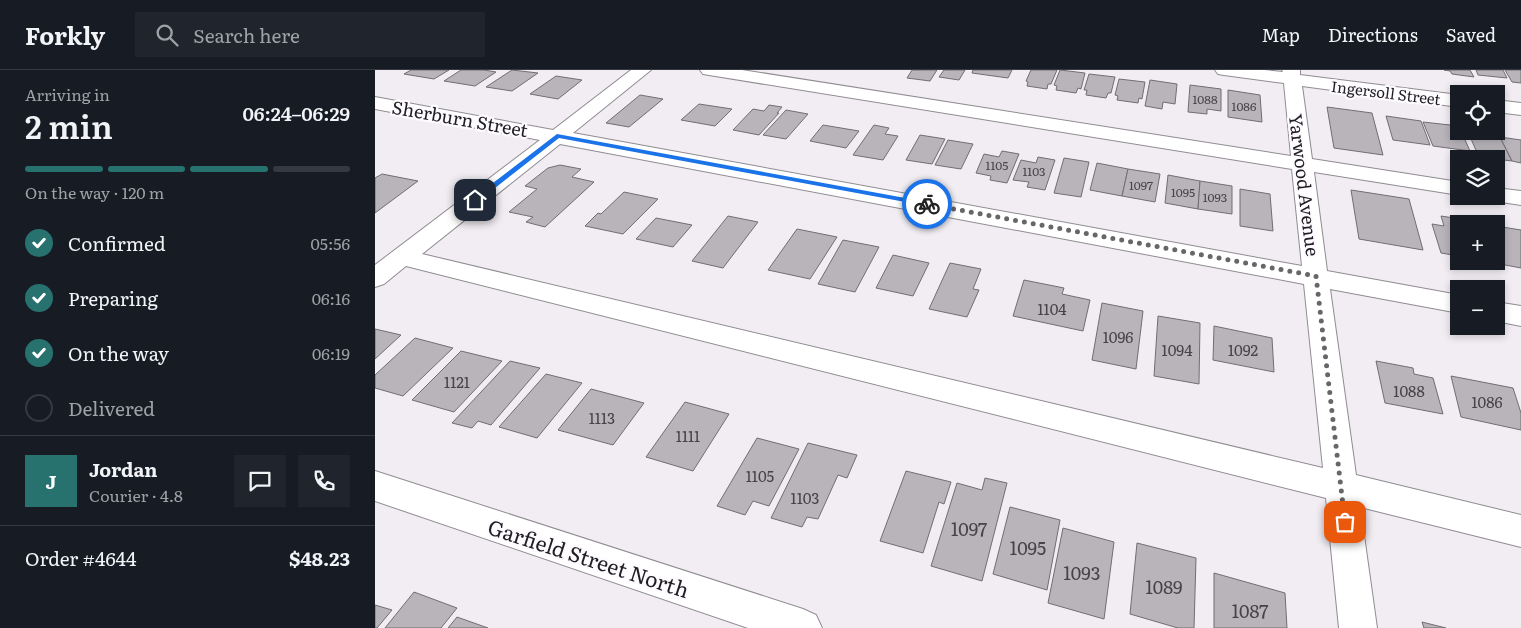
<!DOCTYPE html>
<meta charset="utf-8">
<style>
body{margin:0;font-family:Literata,serif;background:#20242c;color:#f1f3f6;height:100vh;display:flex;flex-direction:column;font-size:19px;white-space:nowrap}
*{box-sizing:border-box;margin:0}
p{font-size:16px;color:#9ea1a6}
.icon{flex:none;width:28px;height:28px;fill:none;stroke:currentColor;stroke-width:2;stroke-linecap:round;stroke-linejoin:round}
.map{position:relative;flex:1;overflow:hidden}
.panel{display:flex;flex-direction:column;background:#171b24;width:375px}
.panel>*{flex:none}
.tools{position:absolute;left:1075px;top:15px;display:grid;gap:10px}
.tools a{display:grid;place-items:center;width:55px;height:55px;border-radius:0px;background:#171b24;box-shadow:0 2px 8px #0003;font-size:25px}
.pin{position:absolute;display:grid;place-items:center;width:42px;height:42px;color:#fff;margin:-21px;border-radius:10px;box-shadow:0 2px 8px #0006}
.courier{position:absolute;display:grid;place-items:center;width:50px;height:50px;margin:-25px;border:4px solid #1a73e8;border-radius:50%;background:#fff;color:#222;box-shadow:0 1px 6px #0007}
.head em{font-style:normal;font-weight:600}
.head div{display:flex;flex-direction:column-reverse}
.head{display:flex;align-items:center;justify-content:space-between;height:85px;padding:0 25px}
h1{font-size:32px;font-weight:600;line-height:38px}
.bar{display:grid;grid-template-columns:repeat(4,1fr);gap:8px 5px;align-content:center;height:60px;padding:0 25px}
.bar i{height:6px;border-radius:4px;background:#363941}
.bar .on{background:#27716f}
.bar p{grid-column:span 4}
.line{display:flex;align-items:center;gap:12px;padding:0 25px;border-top:1px solid #363941}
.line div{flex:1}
.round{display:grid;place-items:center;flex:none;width:52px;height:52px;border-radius:0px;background:#20242c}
ol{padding:0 25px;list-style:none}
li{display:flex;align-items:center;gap:15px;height:55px}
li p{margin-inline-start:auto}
li .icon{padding:5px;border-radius:50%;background:#27716f;color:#fff;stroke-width:4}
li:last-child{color:#9ea1a6}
li i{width:28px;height:28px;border:2px solid #363941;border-radius:50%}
header{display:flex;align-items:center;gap:30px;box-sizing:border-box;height:70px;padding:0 25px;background:#171b24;border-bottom:1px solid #363941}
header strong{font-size:24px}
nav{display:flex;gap:28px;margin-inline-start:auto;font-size:18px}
.search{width:350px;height:45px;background:#20242c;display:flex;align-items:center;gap:12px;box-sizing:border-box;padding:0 18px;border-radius:0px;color:#9ea1a6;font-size:19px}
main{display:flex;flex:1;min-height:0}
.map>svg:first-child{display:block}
.building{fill:#b8b4ba;stroke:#716d73}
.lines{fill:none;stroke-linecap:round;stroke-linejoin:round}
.minor-casing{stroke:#908c92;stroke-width:2}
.minor{fill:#fff;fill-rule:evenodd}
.route{fill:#1a73e8}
.done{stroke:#69666a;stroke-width:5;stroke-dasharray:0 9}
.labels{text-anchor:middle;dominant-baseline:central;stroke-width:4.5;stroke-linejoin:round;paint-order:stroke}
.far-number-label{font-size:12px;fill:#464446}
.far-street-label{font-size:15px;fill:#201e20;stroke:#fdfbff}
.number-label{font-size:15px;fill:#464446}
.street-label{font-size:18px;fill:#201e20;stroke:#fdfbff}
.near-number-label{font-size:18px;fill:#464446}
.near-street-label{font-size:21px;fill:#201e20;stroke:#fdfbff}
</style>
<header>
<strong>Forkly</strong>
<div class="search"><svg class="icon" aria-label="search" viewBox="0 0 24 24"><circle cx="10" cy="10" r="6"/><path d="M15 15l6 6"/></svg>Search here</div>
<nav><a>Map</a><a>Directions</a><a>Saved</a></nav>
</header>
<main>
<section class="panel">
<div class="head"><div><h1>2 min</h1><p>Arriving in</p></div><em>06:24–06:29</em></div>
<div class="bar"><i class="on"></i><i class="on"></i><i class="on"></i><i></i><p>On the way · 120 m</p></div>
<ol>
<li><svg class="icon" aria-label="check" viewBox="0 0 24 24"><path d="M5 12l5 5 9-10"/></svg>Confirmed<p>05:56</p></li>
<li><svg class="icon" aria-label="check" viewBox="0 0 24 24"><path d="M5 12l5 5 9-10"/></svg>Preparing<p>06:16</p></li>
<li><svg class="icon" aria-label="check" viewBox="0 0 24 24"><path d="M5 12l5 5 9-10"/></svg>On the way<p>06:19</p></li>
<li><i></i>Delivered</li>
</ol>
<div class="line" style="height:90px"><b class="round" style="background:#27716f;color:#fff">J</b><div><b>Jordan</b><p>Courier · 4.8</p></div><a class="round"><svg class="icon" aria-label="chat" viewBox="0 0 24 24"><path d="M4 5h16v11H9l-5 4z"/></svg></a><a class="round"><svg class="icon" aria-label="phone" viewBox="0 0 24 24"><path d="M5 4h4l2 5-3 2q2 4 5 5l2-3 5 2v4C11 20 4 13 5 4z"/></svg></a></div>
<div class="line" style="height:65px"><div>Order #4644</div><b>$48.23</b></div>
</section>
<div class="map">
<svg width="1146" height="558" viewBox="0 0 1146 558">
<rect width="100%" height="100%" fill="#f1edf3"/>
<g class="building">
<path d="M36,0H74L59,9L29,4Z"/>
<path d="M86,0H109L121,2L100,16L69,11Z"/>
<path d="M137,0L163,3L137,21L111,17Z"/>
<path d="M537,0H562L555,11L532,8Z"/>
<path d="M569,0H590L584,10L564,7Z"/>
<path d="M598,0H637L633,8L597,3Z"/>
<path d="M656,0H682L676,14H673L672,19L652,16L653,12L651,11Z"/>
<path d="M685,0L710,3L706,19L703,18L701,23L681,20L682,16L679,15Z"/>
<path d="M1069,0H1095L1099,7L1077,4L1075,1Z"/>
<path d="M1101,0H1128L1132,8L1103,5Z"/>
<path d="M1130,0H1146V13L1137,12Z"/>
<path d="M714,4L740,7L736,23H733L731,28L711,25L712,20H709Z"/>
<path d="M181,6L207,10L183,29L155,24Z"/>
<path d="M744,9L770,12L767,29L764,28L763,33L742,30L743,26L740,25Z"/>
<path d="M775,10L802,14L800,34L788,32L787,39L770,36Z"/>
<path d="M815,15L846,19V41L832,39V44L813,42Z"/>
<path d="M853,20L885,25L887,52L853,47Z"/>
<path d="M265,25L288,29L254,57L231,53Z"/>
<path d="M324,34L357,39L340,56L306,50Z"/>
<path d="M394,35L407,37L402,43H404L384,65L358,60L378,39L389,41Z"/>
<path d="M952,37L997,43L1008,85L959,78Z"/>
<path d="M411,40L433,44L411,69L388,65Z"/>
<path d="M1011,46L1046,51L1055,75L1018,70Z"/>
<path d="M1048,52L1084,56V61H1086L1095,81L1058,76Z"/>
<path d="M448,55L484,61L471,78L435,71Z"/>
<path d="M499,55L514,58L510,64L523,66L508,90L478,85Z"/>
<path d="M1093,62L1125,67L1137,91L1104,87Z"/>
<path d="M545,65L570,69L557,94L531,90Z"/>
<path d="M1125,67L1146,70V93L1137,91Z"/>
<path d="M573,70L598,74L586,99L560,95Z"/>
<path d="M627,81L644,84L632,113L615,110L616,106L601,103L609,84L624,87Z"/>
<path d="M663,87L680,90L670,120L652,117L654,112L638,110L646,90L661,93Z"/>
<path d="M689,88L714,92L706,127L679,123Z"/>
<path d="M722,93L753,99L747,126L715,120Z"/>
<path d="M185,95L206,99L197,107L219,112L170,157L151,152L158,147L134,142L162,119L150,116L173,98Z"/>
<path d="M753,99L785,104L780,132L747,126Z"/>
<path d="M7,104L43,111L0,143V108Z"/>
<path d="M793,105L825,111L823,139L790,133Z"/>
<path d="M825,111L857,116V144L823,139Z"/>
<path d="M865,119L895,124L898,161L865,156Z"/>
<path d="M976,120L1034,129L1048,180L984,169Z"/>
<path d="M249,122L283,129L248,164L210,156L223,143L226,144Z"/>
<path d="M353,146L383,152L348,198L317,191Z"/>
<path d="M1066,146L1105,152V154H1084V186L1066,183L1057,154L1069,156Z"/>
<path d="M281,148L317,155L298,177L261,169Z"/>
<path d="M1121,156L1146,160V198L1125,194L1121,184Z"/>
<path d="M422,159L462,167L435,209L393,200Z"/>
<path d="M468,170L504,177L480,222L443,214Z"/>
<path d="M518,185L554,193L538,226L501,218Z"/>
<path d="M575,193L606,199L598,219L604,220L592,247L554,239Z"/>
<path d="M649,210L689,218L687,224L715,230L708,261L638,246Z"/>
<path d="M727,233L768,241L761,299L717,290Z"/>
<path d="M783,246L825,253L824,314L779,306Z"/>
<path d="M839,256L897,268L899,302L838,290Z"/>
<path d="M0,259L26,265L0,289Z"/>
<path d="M40,268L78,278L28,326L0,318V305Z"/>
<path d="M86,281L127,291L79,342L37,330Z"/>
<path d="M135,291L165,298L116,355L103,351L97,358L77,353Z"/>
<path d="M1001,291L1038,298L1039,304L1058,308L1068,344L1010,333Z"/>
<path d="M171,304L207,313L162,368L124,357Z"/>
<path d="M1076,306L1138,318L1146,343V360L1086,347Z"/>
<path d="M216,319L269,333L238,375L183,360Z"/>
<path d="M310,332L354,344L318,401L271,387Z"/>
<path d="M382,368L424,379L394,436L378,431L370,445L342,436Z"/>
<path d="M433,373L482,385L472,408L463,405L443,449L432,447L427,457L396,448Z"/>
<path d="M531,401L576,412L569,434L564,432L548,483L505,471Z"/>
<path d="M610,408L632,413L607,511L556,496L582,413L607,420Z"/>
<path d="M635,437L685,450L672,520L618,504Z"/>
<path d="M688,458L739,472L729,549L673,533Z"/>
<path d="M762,473L821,488L819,558H803L755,544Z"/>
<path d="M839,503L910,523L912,558H839Z"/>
<path d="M39,522L82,538L66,558H10Z"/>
<path d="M0,535L17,540L2,558H0Z"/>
<path d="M82,547L113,558H73Z"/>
<path d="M1047,552L1071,558H1049Z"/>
</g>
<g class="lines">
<g class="minor-casing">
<g id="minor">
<path d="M256,0H276L198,63L927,196L917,99L334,5L328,4L325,0H367L916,86L909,13L849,5L843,4L840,0H889L908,2L907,0H925V5L1084,25V37L927,16L937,89L1084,112V125L939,102L952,201L1084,225V243L955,219L981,405L1146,445V477L985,437L1002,558H964L951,428L31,196L9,214L0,217V195L165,70L0,39V27L178,60ZM185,74L929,214L948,398L47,184Z"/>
<path d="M1121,30L1146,33V45L1121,42Z"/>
<path d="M1121,118L1146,121V135L1113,130L1111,126H1121Z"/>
<path d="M1121,232L1146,236V256L1121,251Z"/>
<path d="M0,401L428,539L441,545L447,558H373L0,431Z"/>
</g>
</g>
<use href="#minor" class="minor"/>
</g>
<path class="route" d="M182,64L552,132L555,134L552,136L184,68L102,132H97V129Z"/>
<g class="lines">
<path class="done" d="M552,134L941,206L970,452"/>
</g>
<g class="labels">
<g class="far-number-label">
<text x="830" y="29">1088</text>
<text x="869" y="36">1086</text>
<text x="622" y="95">1105</text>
<text x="659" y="101">1103</text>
<text x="766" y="115">1097</text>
<text x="808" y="122">1095</text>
<text x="840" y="127">1093</text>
</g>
<g class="far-street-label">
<text transform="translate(1011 22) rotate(7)">Ingersoll Street</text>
</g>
<g class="number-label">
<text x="677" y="238">1104</text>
<text x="743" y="266">1096</text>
<text x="802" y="279">1094</text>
<text x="868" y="279">1092</text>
<text x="82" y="311">1121</text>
<text x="1034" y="320">1088</text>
<text x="1112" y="331">1086</text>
<text x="227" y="347">1113</text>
<text x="313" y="365">1111</text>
<text x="385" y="405">1105</text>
<text x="430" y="427">1103</text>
</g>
<g class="street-label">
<text transform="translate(85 48) rotate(10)">Sherburn Street</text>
<text transform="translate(930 115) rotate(83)">Yarwood Avenue</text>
</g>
<g class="near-number-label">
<text x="594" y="458">1097</text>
<text x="653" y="477">1095</text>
<text x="707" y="502">1093</text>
<text x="789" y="516">1089</text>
<text x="875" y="540">1087</text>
</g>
<g class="near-street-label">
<text transform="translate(214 487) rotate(18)">Garfield Street North</text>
</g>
</g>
</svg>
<div class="tools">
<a><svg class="icon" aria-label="locate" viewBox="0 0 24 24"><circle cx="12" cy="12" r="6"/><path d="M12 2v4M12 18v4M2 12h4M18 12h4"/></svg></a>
<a><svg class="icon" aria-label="layers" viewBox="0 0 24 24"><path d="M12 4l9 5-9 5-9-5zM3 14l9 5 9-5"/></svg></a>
<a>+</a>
<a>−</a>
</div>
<div class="pin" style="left:970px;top:452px;background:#ea580c"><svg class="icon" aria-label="bag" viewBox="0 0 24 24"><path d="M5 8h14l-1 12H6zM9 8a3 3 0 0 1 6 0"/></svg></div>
<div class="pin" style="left:100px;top:130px;background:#1f2937"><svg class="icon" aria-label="home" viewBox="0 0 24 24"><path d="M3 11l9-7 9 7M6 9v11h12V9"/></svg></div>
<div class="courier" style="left:552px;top:134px"><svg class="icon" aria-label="bike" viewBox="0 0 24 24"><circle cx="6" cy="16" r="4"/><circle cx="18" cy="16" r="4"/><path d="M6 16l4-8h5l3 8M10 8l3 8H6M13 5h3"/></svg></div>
</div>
</main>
